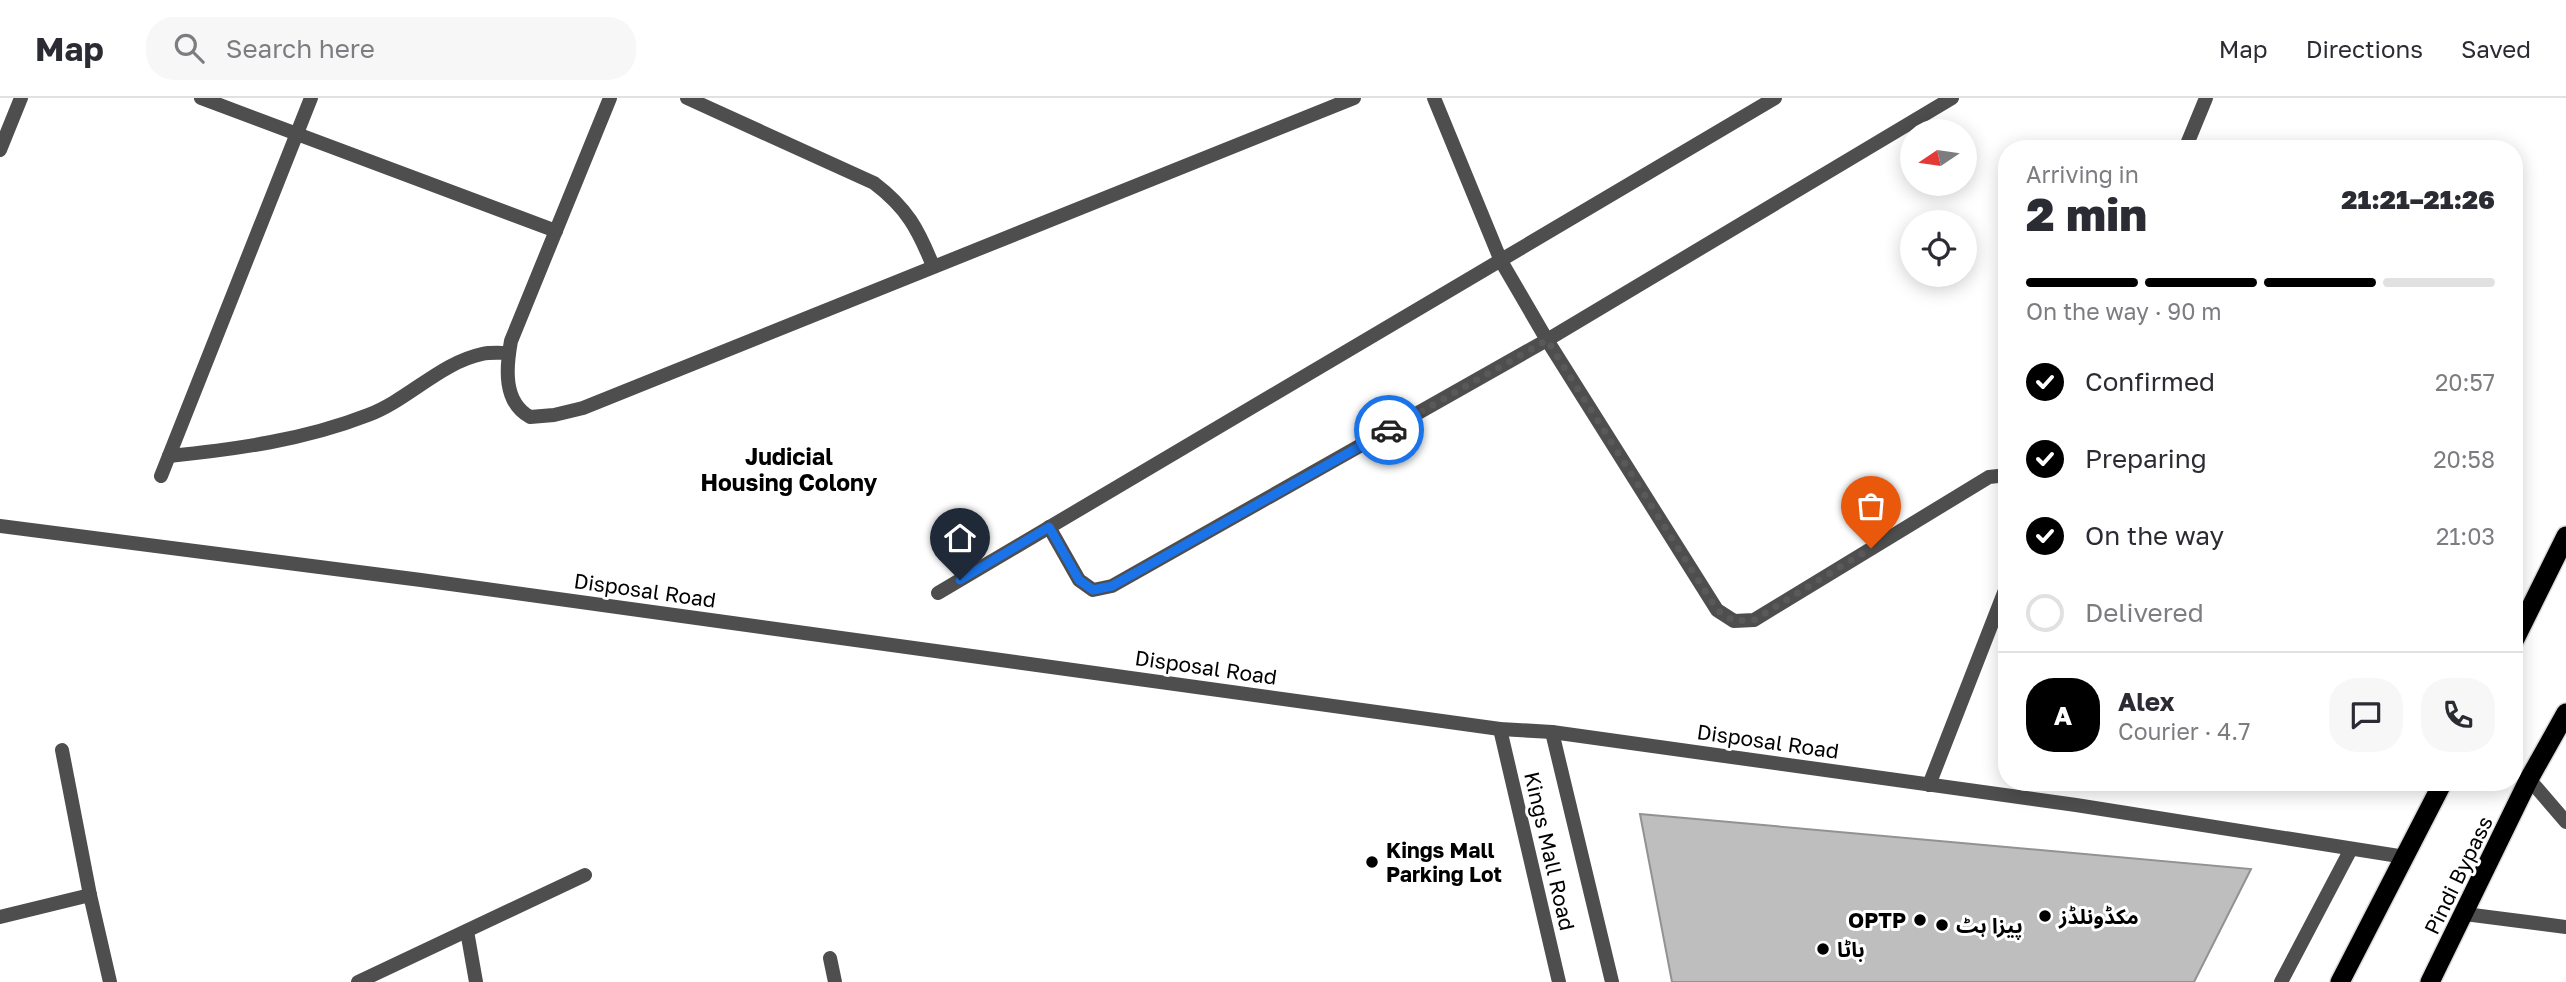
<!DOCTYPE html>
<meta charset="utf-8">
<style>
body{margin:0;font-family:"Golos Text","Noto Sans Arabic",sans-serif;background:#f7f7f7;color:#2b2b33;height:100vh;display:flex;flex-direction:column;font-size:26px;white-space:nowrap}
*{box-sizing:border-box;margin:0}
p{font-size:23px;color:#7c7c81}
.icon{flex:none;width:38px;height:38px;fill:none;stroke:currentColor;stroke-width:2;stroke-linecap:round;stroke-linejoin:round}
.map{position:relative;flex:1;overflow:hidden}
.panel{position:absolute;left:1998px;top:42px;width:525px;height:651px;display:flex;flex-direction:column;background:#fff;border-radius:28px;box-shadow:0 4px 18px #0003}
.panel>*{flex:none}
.needle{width:46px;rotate:257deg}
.tools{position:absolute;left:1900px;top:21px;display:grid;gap:14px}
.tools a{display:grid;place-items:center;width:77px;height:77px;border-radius:50%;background:#fff;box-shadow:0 4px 18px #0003;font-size:35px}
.pin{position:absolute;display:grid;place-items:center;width:60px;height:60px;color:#fff;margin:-72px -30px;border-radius:50% 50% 50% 0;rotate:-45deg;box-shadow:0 0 7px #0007}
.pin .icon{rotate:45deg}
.courier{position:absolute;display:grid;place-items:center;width:70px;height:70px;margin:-35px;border:5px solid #1a73e8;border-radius:50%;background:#fff;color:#222;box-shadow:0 2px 9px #0007}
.headline em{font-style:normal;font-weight:800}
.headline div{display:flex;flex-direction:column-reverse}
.headline{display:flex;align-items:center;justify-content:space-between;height:119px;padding:0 28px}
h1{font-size:46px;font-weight:800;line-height:52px}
.bar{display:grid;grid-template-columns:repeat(4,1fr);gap:10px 7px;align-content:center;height:84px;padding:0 28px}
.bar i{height:9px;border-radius:5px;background:#e1e1e2}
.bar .on{background:#000}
.bar p{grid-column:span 4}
.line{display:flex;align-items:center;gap:18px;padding:0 28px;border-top:2px solid #e1e1e2}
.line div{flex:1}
.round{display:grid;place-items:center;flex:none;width:74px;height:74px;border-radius:28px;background:#f7f7f7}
ol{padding:0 28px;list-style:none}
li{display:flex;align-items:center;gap:21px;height:77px}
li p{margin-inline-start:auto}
li .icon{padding:7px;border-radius:50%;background:#000;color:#fff;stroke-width:4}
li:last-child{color:#7c7c81}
li i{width:38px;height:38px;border:4px solid #e1e1e2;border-radius:50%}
header{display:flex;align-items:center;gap:42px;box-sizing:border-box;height:98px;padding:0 35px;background:#fff;border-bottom:2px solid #e1e1e2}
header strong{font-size:33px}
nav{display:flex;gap:38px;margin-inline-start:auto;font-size:24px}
.search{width:490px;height:63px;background:#f7f7f7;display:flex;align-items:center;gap:18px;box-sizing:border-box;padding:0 24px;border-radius:28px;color:#7c7c81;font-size:26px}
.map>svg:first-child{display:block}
.building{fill:#bebebe;stroke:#929292;stroke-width:2}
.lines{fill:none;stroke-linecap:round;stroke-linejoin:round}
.trunk-casing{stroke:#dbdbdb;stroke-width:22}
.service{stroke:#4e4e4e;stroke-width:14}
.minor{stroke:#4e4e4e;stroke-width:14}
.tertiary{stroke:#4e4e4e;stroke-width:14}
.trunk{stroke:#000;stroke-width:19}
.done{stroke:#595959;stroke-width:7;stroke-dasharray:0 12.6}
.route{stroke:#1a73e8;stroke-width:9}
.poi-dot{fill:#000;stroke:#fff;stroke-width:2.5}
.labels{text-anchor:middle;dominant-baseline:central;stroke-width:6;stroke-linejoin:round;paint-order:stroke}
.street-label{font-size:21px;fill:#000;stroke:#fff}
.poi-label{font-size:21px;font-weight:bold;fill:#000;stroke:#fff;text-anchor:start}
.neighbourhood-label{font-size:23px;font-weight:bold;fill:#000;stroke:#fff}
</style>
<header>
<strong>Map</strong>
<div class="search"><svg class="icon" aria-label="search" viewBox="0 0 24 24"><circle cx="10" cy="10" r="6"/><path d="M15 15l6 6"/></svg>Search here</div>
<nav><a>Map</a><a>Directions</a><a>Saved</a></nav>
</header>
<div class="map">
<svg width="2566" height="884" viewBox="0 0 2566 884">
<rect width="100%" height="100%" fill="#fff"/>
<path class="building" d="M1640,716L2251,771L2194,884H1672Z"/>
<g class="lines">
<g class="trunk-casing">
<g id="trunk">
<path d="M2515,541L2566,438"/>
<path d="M2340,884L2443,684"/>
<path d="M2430,884L2529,681L2566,615"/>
</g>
</g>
<path class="service" d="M2281,884L2351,751"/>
<g class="minor">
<path d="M201,0L556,133"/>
<path d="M610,0L511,243C506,270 503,304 530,319L554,317L583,310L1354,0"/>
<path d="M687,0L874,85C907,110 918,131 933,168"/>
<path d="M1434,0L1501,163L1547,242L1717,512L1734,523L1754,522L1989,379L2007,377"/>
<path d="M2185,51L2206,0"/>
<path d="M0,52L21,0"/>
<path d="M169,358C237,351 304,342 368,317C408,302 440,265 482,256C491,254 500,255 509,255"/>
<path d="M161,378L311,0"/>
<path d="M1049,429L1079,482L1093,492L1112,488L1547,242L1952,0"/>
<path d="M938,495L1775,0"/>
<path d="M1500,631L1559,884"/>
<path d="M1552,634L1612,884"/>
<path d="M62,652L90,797L110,884"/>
<path d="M1929,687L2007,487"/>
<path d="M0,819L90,797"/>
<path d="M467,833L476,884"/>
<path d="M830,860L835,884"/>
<path d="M358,884L585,777"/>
</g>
<g class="tertiary">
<path d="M0,428L421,482L1500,631L1552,634L2076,707L2405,759"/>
<path d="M2529,681L2566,724"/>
<path d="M2465,816L2566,829"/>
</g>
<use href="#trunk" class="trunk"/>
</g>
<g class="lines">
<path class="done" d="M1389,332L1547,242L1717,512L1734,523L1754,522L1871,450"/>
<path class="route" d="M960,482L1049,429L1079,482L1093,492L1112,488L1389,332"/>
</g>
<g class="poi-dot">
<circle cx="1372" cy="764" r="7"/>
<circle cx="2045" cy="818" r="7"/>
<circle cx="1920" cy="822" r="7"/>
<circle cx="1942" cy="827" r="7"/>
<circle cx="1823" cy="851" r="7"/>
</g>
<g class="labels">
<g class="street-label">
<text transform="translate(645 492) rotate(8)">Disposal Road</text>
<text transform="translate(1206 569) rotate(8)">Disposal Road</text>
<text transform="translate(1768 643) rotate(8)">Disposal Road</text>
<text transform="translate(1550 753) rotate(77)">Kings Mall Road</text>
<text transform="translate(2458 777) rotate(-64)">Pindi Bypass</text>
</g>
<g class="poi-label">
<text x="1386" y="752">Kings Mall<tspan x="1386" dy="24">Parking Lot</tspan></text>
<text x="2059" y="818">مکڈونلڈز</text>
<text x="1906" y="822" text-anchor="end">OPTP</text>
<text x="1956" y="827">پیزا ہٹ</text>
<text x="1837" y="851">باٹا</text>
</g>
<g class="neighbourhood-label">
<text x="789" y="358">Judicial<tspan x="789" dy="26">Housing Colony</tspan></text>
</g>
</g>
</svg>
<div class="tools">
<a><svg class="needle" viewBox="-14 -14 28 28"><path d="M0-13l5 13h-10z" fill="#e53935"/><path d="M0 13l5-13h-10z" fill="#7c7c81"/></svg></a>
<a><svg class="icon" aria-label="locate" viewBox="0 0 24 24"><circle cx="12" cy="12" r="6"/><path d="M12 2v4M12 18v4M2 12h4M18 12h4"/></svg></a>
</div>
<div class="pin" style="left:1871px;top:450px;background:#ea580c"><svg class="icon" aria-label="bag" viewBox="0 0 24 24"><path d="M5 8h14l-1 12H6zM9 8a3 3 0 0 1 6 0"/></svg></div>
<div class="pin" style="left:960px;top:482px;background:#1f2937"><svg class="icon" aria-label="home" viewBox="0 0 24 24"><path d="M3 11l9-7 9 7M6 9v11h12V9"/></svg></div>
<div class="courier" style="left:1389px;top:332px"><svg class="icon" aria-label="car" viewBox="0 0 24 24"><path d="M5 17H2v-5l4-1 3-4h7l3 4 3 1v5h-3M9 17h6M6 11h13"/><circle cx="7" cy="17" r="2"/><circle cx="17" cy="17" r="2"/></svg></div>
<section class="panel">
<div class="headline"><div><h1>2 min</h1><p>Arriving in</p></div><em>21:21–21:26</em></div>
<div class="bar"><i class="on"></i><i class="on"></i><i class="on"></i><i></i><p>On the way · 90 m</p></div>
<ol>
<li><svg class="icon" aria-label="check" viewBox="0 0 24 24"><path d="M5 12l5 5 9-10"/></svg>Confirmed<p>20:57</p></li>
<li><svg class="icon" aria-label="check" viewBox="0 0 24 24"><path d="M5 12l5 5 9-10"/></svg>Preparing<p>20:58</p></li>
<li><svg class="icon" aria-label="check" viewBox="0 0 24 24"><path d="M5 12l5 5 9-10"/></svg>On the way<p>21:03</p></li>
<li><i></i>Delivered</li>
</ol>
<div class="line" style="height:126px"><b class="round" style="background:#000;color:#fff">A</b><div><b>Alex</b><p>Courier · 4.7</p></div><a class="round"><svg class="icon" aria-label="chat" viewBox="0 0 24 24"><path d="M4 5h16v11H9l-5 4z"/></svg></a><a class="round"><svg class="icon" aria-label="phone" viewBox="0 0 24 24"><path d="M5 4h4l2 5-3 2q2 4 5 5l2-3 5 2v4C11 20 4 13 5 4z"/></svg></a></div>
</section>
</div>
